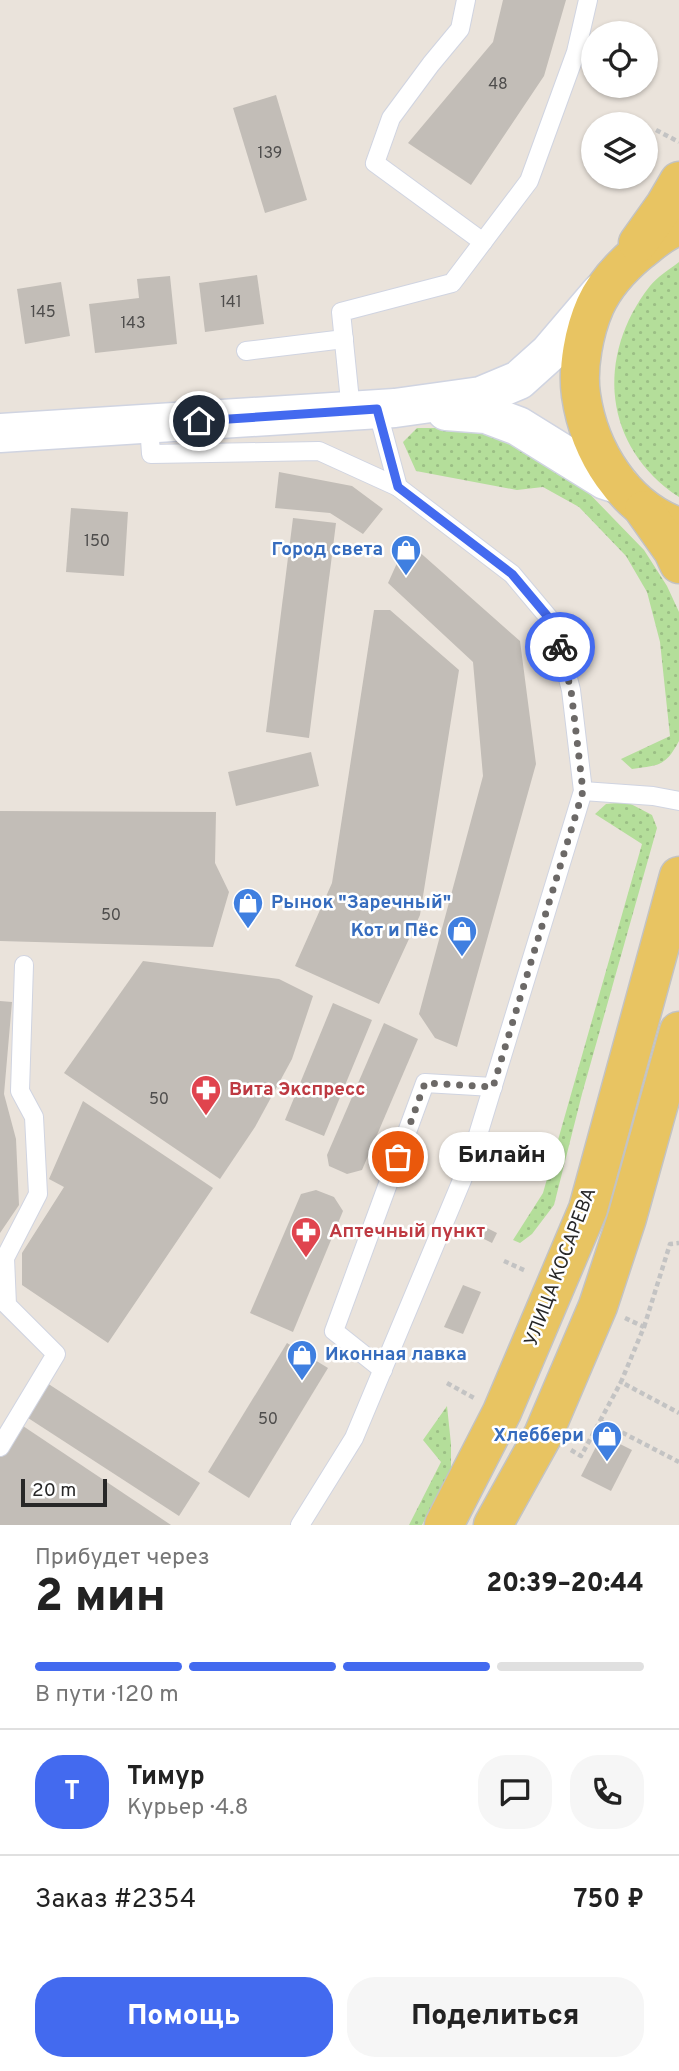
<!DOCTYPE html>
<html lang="ru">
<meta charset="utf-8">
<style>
body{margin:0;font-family:Overpass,sans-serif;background:#f6f6f6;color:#222;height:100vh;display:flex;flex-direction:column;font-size:26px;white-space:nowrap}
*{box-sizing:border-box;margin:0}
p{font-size:23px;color:#767676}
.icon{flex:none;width:38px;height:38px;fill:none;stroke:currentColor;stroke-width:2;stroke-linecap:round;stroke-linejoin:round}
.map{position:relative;height:1525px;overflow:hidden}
.panel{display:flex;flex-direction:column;background:#fff;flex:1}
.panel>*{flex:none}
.controls{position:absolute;left:581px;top:21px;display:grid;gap:14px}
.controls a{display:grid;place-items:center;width:77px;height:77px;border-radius:50%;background:#fff;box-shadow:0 2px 5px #0004;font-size:35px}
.scale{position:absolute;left:21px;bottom:18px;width:86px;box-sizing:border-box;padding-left:7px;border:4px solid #282828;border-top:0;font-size:19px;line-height:24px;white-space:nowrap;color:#282828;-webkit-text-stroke:5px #fff;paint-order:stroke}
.pin{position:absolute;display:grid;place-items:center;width:60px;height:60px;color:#fff;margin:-30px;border:4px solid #fff;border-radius:50%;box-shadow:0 2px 7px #0007}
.courier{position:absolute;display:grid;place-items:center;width:70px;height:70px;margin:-35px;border:5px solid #436aef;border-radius:50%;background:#fff;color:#222;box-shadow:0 2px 9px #0007}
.bubble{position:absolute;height:49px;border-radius:24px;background:#fff;box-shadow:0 2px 5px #0004;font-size:23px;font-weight:800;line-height:49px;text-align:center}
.head em{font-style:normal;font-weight:800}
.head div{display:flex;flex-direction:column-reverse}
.head{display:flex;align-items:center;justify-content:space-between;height:119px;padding:0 35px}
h1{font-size:46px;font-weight:800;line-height:52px}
.bar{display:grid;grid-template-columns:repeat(4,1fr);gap:10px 7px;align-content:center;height:84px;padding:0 35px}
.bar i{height:9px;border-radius:5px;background:#e0e0e0}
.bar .on{background:#436aef}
.bar p{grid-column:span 4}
.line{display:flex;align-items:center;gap:18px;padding:0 35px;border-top:2px solid #e0e0e0}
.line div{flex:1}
.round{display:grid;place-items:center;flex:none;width:74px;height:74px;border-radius:28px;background:#f6f6f6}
.button{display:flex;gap:14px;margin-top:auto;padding:14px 35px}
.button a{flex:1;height:80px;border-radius:28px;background:#436aef;color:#fff;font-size:28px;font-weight:800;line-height:80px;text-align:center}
.button a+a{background:#f6f6f6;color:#222}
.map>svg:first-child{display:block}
.grass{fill:url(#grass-dots)}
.building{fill:#c2bdb7}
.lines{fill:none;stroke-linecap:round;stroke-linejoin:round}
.service-casing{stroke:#d0d4e1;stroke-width:20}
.secondary-casing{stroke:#d0d4e1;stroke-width:41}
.primary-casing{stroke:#c3c3c3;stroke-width:41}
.path{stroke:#c3c3c3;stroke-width:4.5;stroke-dasharray:5 3.5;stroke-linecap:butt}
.service{stroke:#fff;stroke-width:18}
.secondary{stroke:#fff;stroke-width:38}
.primary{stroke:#e8c462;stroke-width:38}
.done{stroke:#6c6967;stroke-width:7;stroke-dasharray:0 12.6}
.route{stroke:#436aef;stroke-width:9}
.labels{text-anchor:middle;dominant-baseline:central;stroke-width:5;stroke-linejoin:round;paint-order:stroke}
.number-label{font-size:16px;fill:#4e4d4c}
.shop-label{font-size:19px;font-weight:bold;fill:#366cbe;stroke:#fff;text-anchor:end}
.health-label{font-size:19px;font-weight:bold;fill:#be3a42;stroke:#fff;text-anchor:start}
.street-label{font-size:19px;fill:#282828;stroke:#fff}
</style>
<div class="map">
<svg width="679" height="1525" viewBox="0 0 679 1525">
<defs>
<pattern id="grass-dots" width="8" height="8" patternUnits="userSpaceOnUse" patternTransform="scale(1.75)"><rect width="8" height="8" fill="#b4de9a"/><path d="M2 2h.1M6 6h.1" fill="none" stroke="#9bbe85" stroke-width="1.8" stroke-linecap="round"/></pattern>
</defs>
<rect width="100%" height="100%" fill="#eae3db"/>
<g class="grass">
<path d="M679,262V497C603,447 595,356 650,286C657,277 670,269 679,262Z"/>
<path d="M417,428H491L579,483L644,550L667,586L679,612V741C665,767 659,765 632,769L621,759L670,736L660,642L647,592L626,556L579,507L543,487L517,490L416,471L403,442Z"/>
<path d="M627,802L652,815L657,828L582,1094L554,1205L532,1234L520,1243L513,1240L543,1193L642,844L595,814L606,804Z"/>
<path d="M447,1406L451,1444V1469L422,1525H409L441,1462L423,1440Z"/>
</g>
<g class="building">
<path d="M503,0H566L544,76L471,185L408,143L493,42Z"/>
<path d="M276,95L307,200L265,213L233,108Z"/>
<path d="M257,275L264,324L205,332L199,283Z"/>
<path d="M170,276L177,344L95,353L89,304L139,298L137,279Z"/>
<path d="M61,282L70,336L25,344L17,289Z"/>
<path d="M279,472L352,486L383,509L363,534L330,513L275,508Z"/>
<path d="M71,508L128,512L124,576L66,572Z"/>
<path d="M293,518L336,523L309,738L266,732Z"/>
<path d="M407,541L520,641L536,764L457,1047L435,1038L419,1014L483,776L473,662L388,583Z"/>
<path d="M374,610H390L459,670L420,915L379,1004L295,966L332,883Z"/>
<path d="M311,752L319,786L236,806L228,772Z"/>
<path d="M0,811L216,812L215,863L229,892L213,947L0,941Z"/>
<path d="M143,961L279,979L313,996L292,1059L255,1127L220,1179L64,1073Z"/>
<path d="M0,1001L12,1002L4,1094L16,1139L19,1205L0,1233Z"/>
<path d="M333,1003L372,1020L324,1136L285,1120Z"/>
<path d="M384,1023L418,1039L362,1170L347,1174L329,1166L327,1155Z"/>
<path d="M83,1101L213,1188L108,1343L22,1285V1253L64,1187L49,1179Z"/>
<path d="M316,1190L334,1197L343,1211L293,1332L250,1313L301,1194Z"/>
<path d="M487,1228L497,1233L492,1243L482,1238Z"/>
<path d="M463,1285L481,1292L463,1334L444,1327Z"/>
<path d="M287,1343L328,1368L249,1498L208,1472Z"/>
<path d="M47,1383L200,1483L179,1516L25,1416Z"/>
<path d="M17,1422L171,1525H0V1447Z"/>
<path d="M602,1435L632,1450L611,1491L581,1476Z"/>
</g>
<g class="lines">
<g class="service-casing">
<g id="service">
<path d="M466,0L460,29L431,64L391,118L375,163L483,242"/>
<path d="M246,351L344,339"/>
<path d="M351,411L341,312L452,283L529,181L576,52L588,0"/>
<path d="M149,424L151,454L319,451L398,487"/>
<path d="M583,791L653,796L679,801"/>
<path d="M383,1370L334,1331L425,1083L493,1087"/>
<path d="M0,1447L56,1354L7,1305L5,1258L38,1194L34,1117L20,1091L24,965"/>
<path d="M300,1525L354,1438L470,1161L583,791L571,690L554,624L512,574L398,487L377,409"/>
</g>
</g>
<g class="secondary-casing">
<g id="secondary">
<path d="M446,411L486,414L518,426L605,480L620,485"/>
<path d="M0,433L395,408L481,396L519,380L549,353L601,292"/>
</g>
</g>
<g class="primary-casing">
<g id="primary">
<path d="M679,226C663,231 652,242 639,252C621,267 605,284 595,306C584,331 577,368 581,395C589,451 624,508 679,527"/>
<path d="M638,243L665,205L679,181"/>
<path d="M644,510L673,551L679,564"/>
<path d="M444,1525L502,1412L588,1209L679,876"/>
<path d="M493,1525L543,1435L598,1306L627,1218L679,1031"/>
</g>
</g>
<g class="path">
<path d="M656,130L679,142"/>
<path d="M504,1261L526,1271"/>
<path d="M625,1318L644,1327L621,1382L679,1413"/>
<path d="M644,1327L670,1244L679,1243"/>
<path d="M447,1383L474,1398"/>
<path d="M600,1421L621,1382"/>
<path d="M571,1450L581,1456L600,1421L679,1462"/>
</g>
<use href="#service" class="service"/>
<use href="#secondary" class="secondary"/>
<use href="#primary" class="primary"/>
</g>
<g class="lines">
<path class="done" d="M398,1157L425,1083L493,1087L583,791L571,690L560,647"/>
<path class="route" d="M199,421L377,409L398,487L512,574L554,624L560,647"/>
</g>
<defs>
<g id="shop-pin" transform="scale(1.575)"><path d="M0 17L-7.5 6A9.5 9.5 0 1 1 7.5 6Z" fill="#3f7fe0" stroke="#fff"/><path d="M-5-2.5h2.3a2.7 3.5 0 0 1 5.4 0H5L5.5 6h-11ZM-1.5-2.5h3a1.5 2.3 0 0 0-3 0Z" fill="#fff"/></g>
<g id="pharmacy-pin" transform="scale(1.575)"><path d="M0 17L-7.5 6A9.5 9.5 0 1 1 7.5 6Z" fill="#e0444e" stroke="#fff"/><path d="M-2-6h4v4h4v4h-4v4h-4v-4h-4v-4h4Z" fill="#fff"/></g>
</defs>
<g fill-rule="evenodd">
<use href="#shop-pin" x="406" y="550"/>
<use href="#shop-pin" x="248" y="903"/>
<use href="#shop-pin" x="462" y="931"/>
<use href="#pharmacy-pin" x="206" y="1090"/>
<use href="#pharmacy-pin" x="306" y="1232"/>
<use href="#shop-pin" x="302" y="1355"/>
<use href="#shop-pin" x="607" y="1436"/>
</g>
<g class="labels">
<g class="number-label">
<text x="498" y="85">48</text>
<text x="270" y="154">139</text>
<text x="231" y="303">141</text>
<text x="43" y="313">145</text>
<text x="133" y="324">143</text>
<text x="97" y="542">150</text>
<text x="111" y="916">50</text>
<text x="159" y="1100">50</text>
<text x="268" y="1420">50</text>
</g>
<g class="shop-label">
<text x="383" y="550">Город света</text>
<text x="271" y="903" text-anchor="start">Рынок "Заречный"</text>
<text x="439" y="931">Кот и Пёс</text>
<text x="325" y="1355" text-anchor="start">Иконная лавка</text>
<text x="584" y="1436">Хлеббери</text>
</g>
<g class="health-label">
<text x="229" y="1090">Вита Экспресс</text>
<text x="329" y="1232">Аптечный пункт</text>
</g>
<g class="street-label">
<text transform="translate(561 1267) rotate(-69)">УЛИЦА КОСАРЕВА</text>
</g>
</g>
</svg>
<div class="controls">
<a><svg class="icon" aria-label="locate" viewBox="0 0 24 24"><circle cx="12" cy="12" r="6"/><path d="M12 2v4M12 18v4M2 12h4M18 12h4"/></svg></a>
<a><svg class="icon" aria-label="layers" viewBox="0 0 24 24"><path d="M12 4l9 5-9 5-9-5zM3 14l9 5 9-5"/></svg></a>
</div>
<div class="scale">20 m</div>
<div class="pin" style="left:398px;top:1157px;background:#ea580c"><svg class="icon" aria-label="bag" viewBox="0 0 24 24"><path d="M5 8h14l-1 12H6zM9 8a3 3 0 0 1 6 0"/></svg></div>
<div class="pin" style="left:199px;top:421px;background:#1f2937"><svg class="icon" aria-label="home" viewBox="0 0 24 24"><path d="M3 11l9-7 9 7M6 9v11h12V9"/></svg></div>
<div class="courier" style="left:560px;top:647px"><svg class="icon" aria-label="bike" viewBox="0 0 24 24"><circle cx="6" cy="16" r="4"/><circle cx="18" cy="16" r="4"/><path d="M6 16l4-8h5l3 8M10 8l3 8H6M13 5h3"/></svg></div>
<div class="bubble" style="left:439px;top:1132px;width:126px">Билайн</div>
</div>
<section class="panel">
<div class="head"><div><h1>2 мин</h1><p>Прибудет через</p></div><em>20:39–20:44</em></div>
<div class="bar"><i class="on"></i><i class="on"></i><i class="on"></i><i></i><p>В пути · 120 m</p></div>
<div class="line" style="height:126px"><b class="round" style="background:#436aef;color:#fff">Т</b><div><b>Тимур</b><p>Курьер · 4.8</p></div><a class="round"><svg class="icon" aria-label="chat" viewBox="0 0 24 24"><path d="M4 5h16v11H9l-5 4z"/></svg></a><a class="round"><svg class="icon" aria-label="phone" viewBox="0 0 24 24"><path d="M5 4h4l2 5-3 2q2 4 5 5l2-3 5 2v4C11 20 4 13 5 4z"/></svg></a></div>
<div class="line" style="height:91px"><div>Заказ #2354</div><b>750 ₽</b></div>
<div class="button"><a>Помощь</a><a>Поделиться</a></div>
</section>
